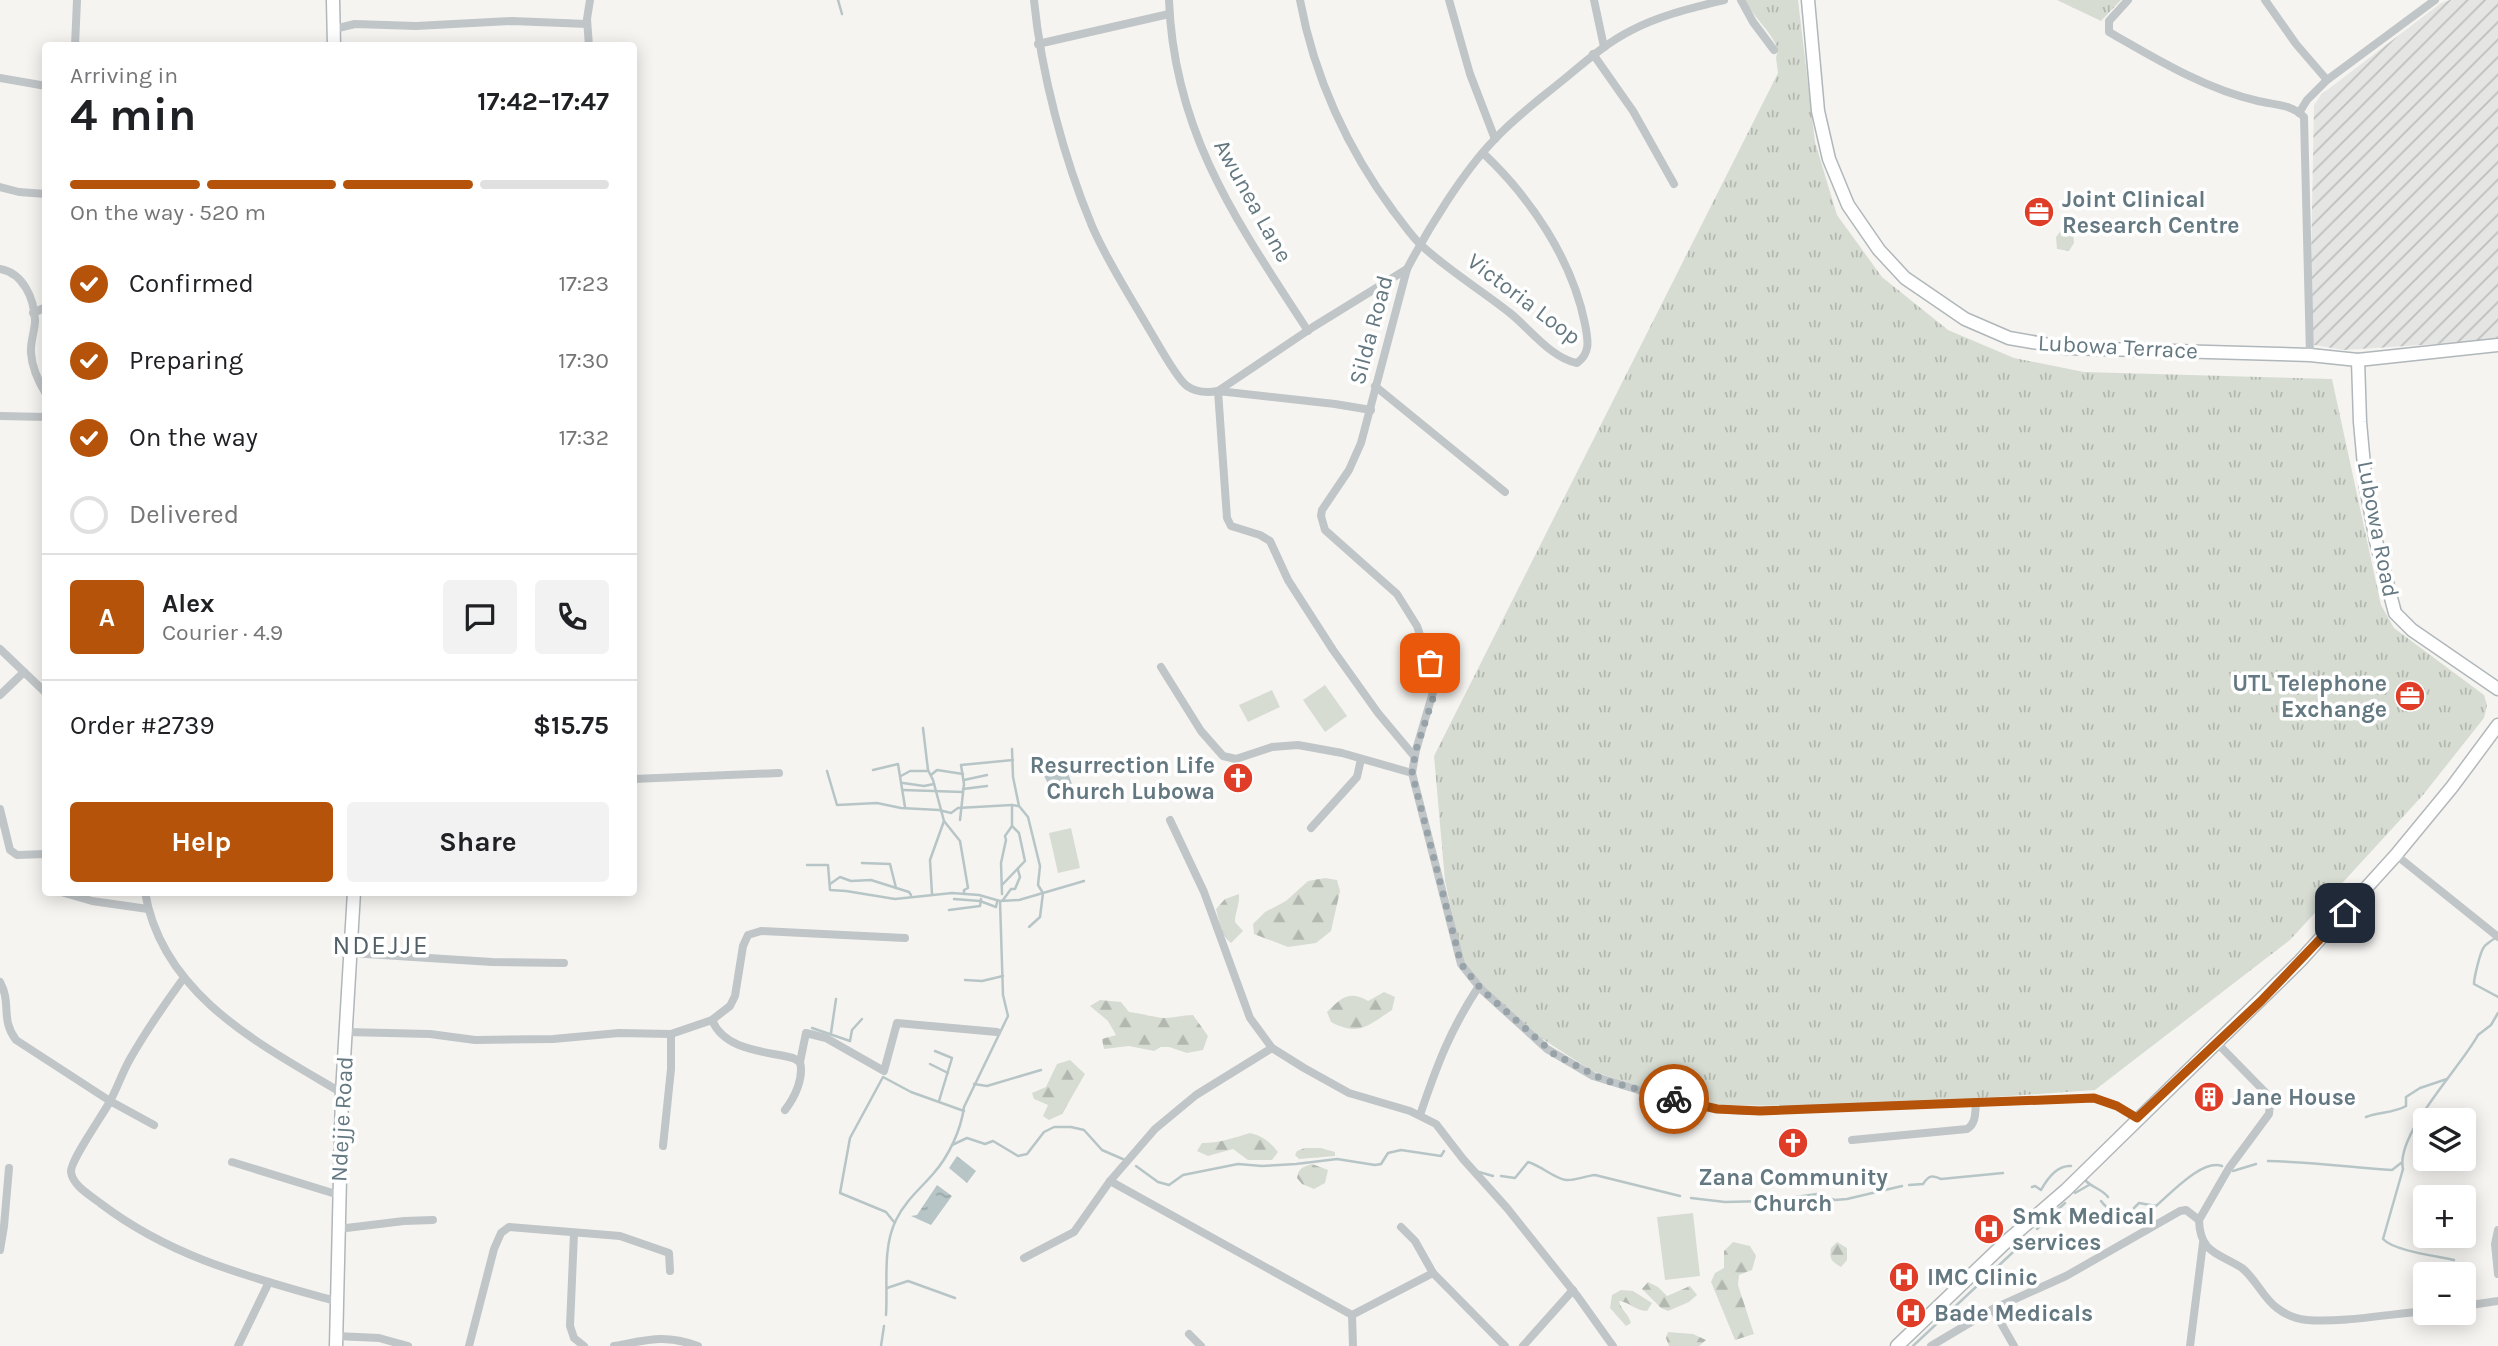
<!DOCTYPE html>
<meta charset="utf-8">
<style>
body{margin:0;font-family:Karla,sans-serif;background:#f2f2f2;color:#202124;height:100vh;display:flex;flex-direction:column;font-size:26px;white-space:nowrap}
*{box-sizing:border-box;margin:0}
p{font-size:23px;color:#757577}
.icon{flex:none;width:38px;height:38px;fill:none;stroke:currentColor;stroke-width:2;stroke-linecap:round;stroke-linejoin:round}
.map{position:relative;flex:1;overflow:hidden}
.drawer{position:absolute;left:42px;top:42px;width:595px;height:854px;display:flex;flex-direction:column;background:#fff;border-radius:7px;box-shadow:0 4px 18px #0003}
.drawer>*{flex:none}
.tools{position:absolute;left:2413px;top:1108px;display:grid;gap:14px}
.tools a{display:grid;place-items:center;width:63px;height:63px;border-radius:7px;background:#fff;box-shadow:0 4px 18px #0003;font-size:35px}
.pin{position:absolute;display:grid;place-items:center;width:60px;height:60px;color:#fff;margin:-30px;border-radius:14px;box-shadow:0 4px 10px #0006}
.courier{position:absolute;display:grid;place-items:center;width:70px;height:70px;margin:-35px;border:5px solid #b45309;border-radius:50%;background:#fff;color:#222;box-shadow:0 2px 9px #0007}
.head em{font-style:normal;font-weight:700}
.head div{display:flex;flex-direction:column-reverse}
.head{display:flex;align-items:center;justify-content:space-between;height:119px;padding:0 28px}
h1{font-size:46px;font-weight:700;line-height:52px}
.bar{display:grid;grid-template-columns:repeat(4,1fr);gap:10px 7px;align-content:center;height:84px;padding:0 28px}
.bar i{height:9px;border-radius:5px;background:#e0e0e0}
.bar .current{background:#b45309}
.bar p{grid-column:span 4}
.line{display:flex;align-items:center;gap:18px;padding:0 28px;border-top:2px solid #e0e0e0}
.line div{flex:1}
.round{display:grid;place-items:center;flex:none;width:74px;height:74px;border-radius:7px;background:#f2f2f2}
ol{padding:0 28px;list-style:none}
li{display:flex;align-items:center;gap:21px;height:77px}
li p{margin-inline-start:auto}
li .icon{padding:7px;border-radius:50%;background:#b45309;color:#fff;stroke-width:4}
li:last-child{color:#757577}
li i{width:38px;height:38px;border:4px solid #e0e0e0;border-radius:50%}
.action{display:flex;gap:14px;margin-top:auto;padding:14px 28px}
.action a{flex:1;height:80px;border-radius:7px;background:#b45309;color:#fff;font-size:28px;font-weight:700;line-height:80px;text-align:center}
.action a+a{background:#f2f2f2;color:#202124}
.map>svg:first-child{display:block}
.industrial{fill:url(#industrial-furrows)}
.grass{fill:url(#grass-tufts)}
.forest{fill:url(#forest-firs)}
.pitch{fill:#d7dcd2}
.water{fill:url(#water-ripples)}
.lines{fill:none;stroke-linecap:round;stroke-linejoin:round}
.stream{stroke:#b7c5c7;stroke-width:2.5}
.secondary-casing{stroke:#b0b7ba;stroke-width:15}
.primary-casing{stroke:#b3b8bb;stroke-width:15}
.street{stroke:#c0c5c7;stroke-width:8}
.secondary{stroke:#fff;stroke-width:12}
.primary{stroke:#fff;stroke-width:12}
.done{stroke:#97a3a8;stroke-width:7;stroke-dasharray:0 12.6}
.route{stroke:#b45309;stroke-width:9}
.labels{text-anchor:middle;dominant-baseline:central;stroke-width:7;stroke-linejoin:round;paint-order:stroke}
.poi-label{font-size:23px;font-weight:bold;fill:#647881;stroke:#fff;text-anchor:start}
.street-label{font-size:23px;fill:#647881;stroke:#fff}
.quarter-label{font-size:26px;letter-spacing:2px;fill:#526067;stroke:#fff}
</style>
<div class="map">
<svg width="2498" height="1346" viewBox="0 0 2498 1346">
<defs>
<pattern id="industrial-furrows" width="10" height="10" patternUnits="userSpaceOnUse" patternTransform="scale(1.75)"><rect width="10" height="10" fill="#e5e6e4"/><path d="M-1 1l2-2M0 10L10 0M9 11l2-2" fill="none" stroke="#bdbfbe"/></pattern>
<pattern id="grass-tufts" width="24" height="20" patternUnits="userSpaceOnUse" patternTransform="scale(1.75)"><rect width="24" height="20" fill="#d7dcd2"/><path d="M3 7l-1-3M5 7V3M7 7l1-3M15 17l-1-3M17 17v-4M19 17l1-3" fill="none" stroke="#b2b7b0"/></pattern>
<pattern id="forest-firs" width="22" height="20" patternUnits="userSpaceOnUse" patternTransform="scale(1.75)"><rect width="22" height="20" fill="#d7dcd2"/><path d="M5 1l3.5 6h-7zM16 11l3.5 6h-7z" fill="#b2b7b0"/></pattern>
<pattern id="water-ripples" width="26" height="14" patternUnits="userSpaceOnUse" patternTransform="scale(1.75)"><rect width="26" height="14" fill="#b7c5c7"/><path d="M2 4q2-2 4 0t4 0M15 11q2-2 4 0t4 0" fill="none" stroke="#98a5a7"/></pattern>
</defs>
<rect width="100%" height="100%" fill="#f5f4f1"/>
<path class="industrial" d="M2450,0H2498V340L2344,350L2314,345L2311,331V261L2314,105L2322,94L2441,3Z"/>
<g class="grass">
<path d="M1745,0H1798L1815,142L1837,215L1882,277L1948,330L2014,358L2084,372L2332,379L2381,605L2394,628L2484,695L2487,705L2484,718L2423,795L2290,940L2095,1090L1910,1103L1819,1106L1710,1105L1663,1094L1592,1071L1541,1038L1492,996L1464,966L1445,881L1434,756L1778,73L1776,58L1778,49C1771,31 1753,17 1745,0Z"/>
<path d="M2057,0H2121L2101,21Z"/>
<path d="M2072,217L2074,243L2069,251L2057,249L2056,237Z"/>
</g>
<g class="forest">
<path d="M1325,878L1337,880L1340,891L1331,931L1316,943L1288,947L1254,934L1253,924L1265,912L1286,901L1308,881Z"/>
<path d="M1239,894C1240,904 1235,912 1235,922L1243,931L1231,943C1221,935 1219,920 1216,909L1225,899Z"/>
<path d="M1384,992L1395,997L1392,1010C1369,1025 1359,1037 1331,1022L1327,1012C1341,998 1349,990 1368,1001Z"/>
<path d="M1100,1000L1121,1002L1129,1012C1138,1013 1159,1018 1164,1018C1174,1018 1182,1015 1193,1015L1208,1036L1203,1050L1187,1053L1169,1047H1161L1154,1051L1129,1046L1104,1049L1102,1039L1116,1035L1108,1021L1090,1006Z"/>
<path d="M1070,1060L1085,1074L1062,1114L1049,1120L1043,1116L1048,1105L1034,1099L1032,1093L1046,1087L1057,1064Z"/>
<path d="M1250,1133C1263,1136 1270,1142 1278,1152L1272,1160H1248L1233,1149L1208,1156L1197,1151L1202,1143C1218,1143 1234,1138 1250,1133Z"/>
<path d="M1305,1148H1321L1335,1152V1156L1299,1159L1295,1155L1297,1151Z"/>
<path d="M1312,1164L1328,1170L1325,1183L1314,1189L1302,1184L1297,1178C1298,1168 1303,1167 1312,1164Z"/>
<path d="M1733,1242L1750,1246L1756,1256L1752,1270L1739,1275L1738,1285L1754,1334L1735,1340L1711,1282L1715,1273L1724,1268V1251Z"/>
<path d="M1837,1242L1847,1248V1260L1841,1267C1831,1261 1829,1259 1831,1248Z"/>
<path d="M1648,1282L1658,1287L1667,1296L1690,1286L1697,1295L1689,1302L1668,1311L1661,1308L1642,1289Z"/>
<path d="M1621,1290L1633,1291L1652,1303L1647,1311C1635,1311 1630,1302 1619,1301C1621,1310 1628,1313 1631,1323L1626,1326L1610,1308L1612,1295Z"/>
<path d="M1668,1332L1693,1334L1706,1340L1699,1346H1669L1666,1338Z"/>
</g>
<g class="pitch">
<path d="M1325,685L1347,716L1325,732L1303,700Z"/>
<path d="M1272,690L1280,707L1248,722L1239,705Z"/>
<path d="M1071,828L1080,868L1058,873L1049,833Z"/>
<path d="M1693,1213L1700,1276L1665,1280L1657,1217Z"/>
</g>
<g class="water">
<path d="M1055,771L1068,773L1072,784L1068,789L1064,785L1059,784L1055,791H1052L1042,772Z"/>
<path d="M957,1156L976,1171L967,1183L949,1168Z"/>
<path d="M937,1185L952,1196L931,1225L911,1216L917,1215Z"/>
</g>
<g class="lines">
<g class="stream">
<path d="M838,0L842,14"/>
<path d="M923,728L928,770L933,780L944,821L960,841L968,888L964,890V894"/>
<path d="M873,770L898,764L905,807"/>
<path d="M827,771L837,805L877,803L901,808L939,810L951,813L958,808L1012,805"/>
<path d="M931,775L937,770L963,774"/>
<path d="M901,776L910,771H928"/>
<path d="M964,780L987,775"/>
<path d="M903,783L924,786L934,784"/>
<path d="M963,789L987,786"/>
<path d="M903,790L963,792"/>
<path d="M960,820L964,784L961,765L1013,760"/>
<path d="M862,863L890,864L896,888"/>
<path d="M807,865H828L830,890L846,891L895,899L952,893L979,895L1000,901"/>
<path d="M830,884L840,877L851,881L871,880L909,892L911,895"/>
<path d="M1002,885L1025,861L1019,833L1012,826"/>
<path d="M932,894L930,860L944,821"/>
<path d="M1002,894L1001,863L1006,840L1005,836L1012,826V805L1018,806"/>
<path d="M954,899L980,901L996,907L997,902"/>
<path d="M1003,900L1011,889H1015L1020,877L1018,870"/>
<path d="M949,910L980,906L981,899"/>
<path d="M1029,927L1040,917L1043,893L1084,881"/>
<path d="M2494,939C2492,940 2484,946 2484,947C2480,952 2474,978 2474,984L2498,997"/>
<path d="M965,980L982,981L1003,976"/>
<path d="M812,1028L850,1041L852,1030L862,1019"/>
<path d="M831,1033L836,999"/>
<path d="M935,1051L952,1058L939,1101"/>
<path d="M930,1064L948,1073"/>
<path d="M974,1084L987,1086L1041,1070"/>
<path d="M2366,1117C2379,1112 2394,1113 2406,1106V1097L2420,1088L2447,1079"/>
<path d="M952,1145L967,1138L985,1144L993,1141L1018,1156L1027,1154L1044,1132L1054,1127H1071L1084,1130L1102,1150L1125,1160"/>
<path d="M2268,1161C2310,1162 2350,1167 2392,1170L2401,1163"/>
<path d="M1136,1166L1158,1182L1169,1185L1183,1175L1238,1164L1262,1166L1296,1164L1337,1159L1375,1165L1381,1164L1388,1153L1401,1150L1441,1156L1444,1151"/>
<path d="M2233,1171L2256,1164"/>
<path d="M1479,1172L1493,1176"/>
<path d="M1501,1176L1515,1178L1528,1162C1542,1166 1553,1178 1566,1180C1574,1181 1585,1176 1595,1175L1680,1196"/>
<path d="M2086,1181C2093,1188 2102,1189 2108,1197"/>
<path d="M1909,1185L1923,1184C1929,1175 1932,1175 1941,1179L2003,1173"/>
<path d="M2032,1187L2035,1186L2041,1190C2047,1179 2057,1165 2071,1166"/>
<path d="M2075,1193L2089,1185"/>
<path d="M1691,1198L1725,1202L1767,1201"/>
<path d="M1775,1200L1817,1194L1835,1200L1847,1199L1902,1186"/>
<path d="M2101,1201C2108,1211 2119,1214 2130,1211"/>
<path d="M2134,1208L2139,1203L2156,1206C2171,1193 2202,1159 2222,1166"/>
<path d="M894,1222L886,1212L840,1193L850,1138L883,1077L911,1092L964,1111"/>
<path d="M2037,1229L2065,1203"/>
<path d="M2454,1260C2437,1256 2394,1251 2383,1239L2403,1169C2395,1134 2461,1067 2478,1035L2491,1025L2498,1013"/>
<path d="M887,1288L908,1281L955,1298"/>
<path d="M1916,1309L1920,1306"/>
<path d="M886,1315C888,1285 882,1248 896,1220C905,1201 920,1189 933,1174C949,1156 961,1130 964,1107L1008,1016L1003,995L1000,901L1019,900L1043,893L1038,885L1040,866L1028,817L1019,806L1013,777L1012,749"/>
<path d="M881,1346L884,1326"/>
<path d="M1913,1346L2027,1239"/>
</g>
<g class="secondary-casing">
<g id="secondary">
<path d="M333,0L334,46"/>
<path d="M1808,0L1818,111L1829,159L1848,205L1879,250L1905,278L1965,319L2009,338L2067,348L2310,355L2358,360L2498,345"/>
<path d="M2358,360L2360,422L2366,487L2376,541L2395,613L2412,630L2498,689"/>
<path d="M336,1346L342,1093L354,892"/>
</g>
</g>
<g class="primary-casing">
<path id="primary" d="M1897,1346L2008,1240L2066,1190L2300,961L2396,855L2452,787L2498,725"/>
</g>
<g class="street">
<path d="M1034,0C1041,73 1064,159 1092,226C1107,261 1130,296 1149,329C1157,342 1176,378 1187,386C1197,393 1207,393 1218,391L1313,327L1407,269"/>
<path d="M1169,0C1174,134 1238,223 1308,331"/>
<path d="M1300,0C1314,77 1348,150 1394,212C1403,223 1411,236 1421,245C1448,270 1481,290 1510,313C1530,329 1551,358 1577,363C1591,353 1588,340 1585,324C1572,259 1530,197 1483,153"/>
<path d="M1449,0L1470,74L1495,139"/>
<path d="M1594,0L1604,47"/>
<path d="M1724,0C1692,8 1661,15 1632,30C1606,43 1585,62 1563,80C1540,99 1514,118 1494,140C1463,172 1428,229 1407,269L1361,443L1349,470L1322,510L1321,516L1325,530L1397,594L1417,626L1436,682L1416,750L1412,773L1461,964L1481,989L1547,1049L1593,1076L1658,1096L1717,1109L1744,1111L2094,1098L2117,1106L2137,1118"/>
<path d="M1741,0L1753,22L1774,50"/>
<path d="M2128,0L2109,21V32C2156,59 2205,89 2258,101C2275,105 2291,104 2304,117L2310,355"/>
<path d="M2265,0L2296,44L2327,80"/>
<path d="M334,29L355,24L416,26L512,21L587,24"/>
<path d="M1038,44L1169,14"/>
<path d="M75,46L77,0"/>
<path d="M589,46L587,19L590,0"/>
<path d="M1593,54L1633,111L1674,184"/>
<path d="M0,78L46,86"/>
<path d="M2299,113L2307,100L2327,80L2435,0"/>
<path d="M0,187L19,192L46,194"/>
<path d="M0,269C23,273 34,298 35,320C35,331 30,342 31,353C32,368 38,381 46,394"/>
<path d="M33,313L46,307"/>
<path d="M1375,386L1505,492"/>
<path d="M1371,410L1335,404L1218,391L1227,518L1231,526L1260,535L1270,541L1288,580L1333,650L1378,713L1414,756"/>
<path d="M0,416L46,417"/>
<path d="M0,649L46,693"/>
<path d="M1161,667L1201,731L1223,756L1236,759L1272,747L1298,745L1342,753L1412,773"/>
<path d="M0,695L24,672"/>
<path d="M634,779L779,773"/>
<path d="M0,809L10,850L17,855L46,854"/>
<path d="M1170,820L1204,892L1250,1018L1272,1048L1304,1068L1349,1093L1410,1111L1436,1124L1463,1159L1507,1208L1578,1297L1613,1346"/>
<path d="M1311,828L1357,777L1361,759"/>
<path d="M2396,855L2498,937"/>
<path d="M61,892L92,901L148,909"/>
<path d="M145,892C162,995 261,1045 342,1093"/>
<path d="M350,953L492,962L564,963"/>
<path d="M183,979C164,1005 146,1031 130,1059C122,1073 117,1089 109,1103C102,1116 70,1161 71,1172C73,1186 90,1195 100,1203C172,1258 250,1277 335,1301"/>
<path d="M0,982C12,1004 0,1019 16,1040L110,1101L154,1125"/>
<path d="M712,1020C725,1051 765,1051 793,1058L800,1062C804,1078 795,1097 785,1110"/>
<path d="M346,1032L430,1034L475,1040L553,1039L619,1033L671,1034L712,1020L730,1006L735,996L743,946L748,935L761,931L905,938"/>
<path d="M2217,1043L2266,1093L2270,1104L2269,1114L2229,1168L2199,1220C2200,1254 2219,1253 2242,1268C2256,1279 2263,1298 2277,1308C2286,1315 2297,1319 2307,1320C2341,1323 2390,1314 2426,1311"/>
<path d="M800,1062L806,1033L826,1038L884,1071L897,1023L997,1032"/>
<path d="M1420,1115C1437,1065 1450,1030 1479,986"/>
<path d="M1852,1140L1967,1129C1976,1124 1975,1113 1976,1103"/>
<path d="M663,1146L671,1069V1034"/>
<path d="M232,1162L339,1195"/>
<path d="M1110,1181L1352,1315L1353,1346"/>
<path d="M1401,1227L1415,1241L1433,1273"/>
<path d="M338,1229L404,1221L433,1220"/>
<path d="M2498,1230L2495,1244L2498,1274"/>
<path d="M574,1233L570,1326L574,1338L584,1346"/>
<path d="M0,1250L4,1226L9,1168"/>
<path d="M1024,1258L1074,1232L1110,1181L1155,1129L1196,1095L1272,1048"/>
<path d="M2464,1306L2498,1301"/>
<path d="M1993,1309L2014,1346"/>
<path d="M1352,1315L1433,1273L1505,1346"/>
<path d="M1189,1334L1201,1346"/>
<path d="M336,1336L379,1338L408,1346"/>
<path d="M238,1346L269,1282"/>
<path d="M469,1346L494,1249L501,1233L509,1227L620,1236L669,1253L670,1271"/>
<path d="M614,1346C648,1340 664,1334 698,1346"/>
<path d="M1523,1346L1573,1290"/>
<path d="M1931,1346L1993,1309L2066,1276L2180,1211L2186,1210L2199,1220"/>
<path d="M2190,1346L2203,1243"/>
</g>
<use href="#secondary" class="secondary"/>
<use href="#primary" class="primary"/>
</g>
<g class="lines">
<path class="done" d="M1430,663L1436,682V689L1416,750L1412,773L1461,964L1481,989L1554,1054L1604,1080L1674,1099"/>
<path class="route" d="M1674,1099L1717,1109L1760,1111L2094,1098L2117,1106L2137,1118L2261,1001L2345,913"/>
</g>
<defs>
<g id="office-disc" transform="scale(1.575)"><circle r="9.5" fill="#df3d27" stroke="#fff"/><path d="M-6-3h4V-5.5h4V-3h4V5H-6ZM-1-4.5V-3h2v-1.5ZM-6 0V1H6V0Z" fill="#fff"/></g>
<g id="church-disc" transform="scale(1.575)"><circle r="9.5" fill="#df3d27" stroke="#fff"/><path d="M-1.2-6h2.4v3.5h3.3v2.4h-3.3V6h-2.4V-.1h-3.3v-2.4h3.3Z" fill="#fff"/></g>
<g id="building-disc" transform="scale(1.575)"><circle r="9.5" fill="#df3d27" stroke="#fff"/><path d="M-4-6H4V6H1V3H-1V6H-4ZM-2.5-4.3h1.7v1.8h-1.7ZM.8-4.3h1.7v1.8H.8ZM-2.5-1h1.7V.8h-1.7ZM.8-1h1.7V.8H.8Z" fill="#fff"/></g>
<g id="hospital-disc" transform="scale(1.575)"><circle r="9.5" fill="#df3d27" stroke="#fff"/><path d="M-5-5h3v3.5h4V-5h3V5h-3V1.5h-4V5h-3Z" fill="#fff"/></g>
</defs>
<g fill-rule="evenodd">
<use href="#office-disc" x="2039" y="212"/>
<use href="#office-disc" x="2410" y="696"/>
<use href="#church-disc" x="1238" y="778"/>
<use href="#building-disc" x="2209" y="1097"/>
<use href="#church-disc" x="1793" y="1143"/>
<use href="#hospital-disc" x="1989" y="1229"/>
<use href="#hospital-disc" x="1904" y="1277"/>
<use href="#hospital-disc" x="1911" y="1313"/>
</g>
<g class="labels">
<g class="poi-label">
<text x="2062" y="199">Joint Clinical<tspan x="2062" dy="26">Research Centre</tspan></text>
<text x="2387" y="683" text-anchor="end">UTL Telephone<tspan x="2387" dy="26">Exchange</tspan></text>
<text x="1215" y="765" text-anchor="end">Resurrection Life<tspan x="1215" dy="26">Church Lubowa</tspan></text>
<text x="2232" y="1097">Jane House</text>
<text x="1793" y="1177" text-anchor="middle">Zana Community<tspan x="1793" dy="26">Church</tspan></text>
<text x="2012" y="1216">Smk Medical<tspan x="2012" dy="26">services</tspan></text>
<text x="1927" y="1277">IMC Clinic</text>
<text x="1934" y="1313">Bade Medicals</text>
</g>
<g class="street-label">
<text transform="translate(1253 201) rotate(61)">Awunea Lane</text>
<text transform="translate(1524 299) rotate(37)">Victoria Loop</text>
<text transform="translate(1371 330) rotate(-75)">Silda Road</text>
<text transform="translate(2118 347) rotate(3)">Lubowa Terrace</text>
<text transform="translate(2378 529) rotate(79)">Lubowa Road</text>
<text transform="translate(342 1119) rotate(-87)">Ndejje Road</text>
</g>
<g class="quarter-label">
<text x="381" y="945">NDEJJE</text>
</g>
</g>
</svg>
<div class="tools">
<a><svg class="icon" aria-label="layers" viewBox="0 0 24 24"><path d="M12 4l9 5-9 5-9-5zM3 14l9 5 9-5"/></svg></a>
<a>+</a>
<a>−</a>
</div>
<div class="pin" style="left:1430px;top:663px;background:#ea580c"><svg class="icon" aria-label="bag" viewBox="0 0 24 24"><path d="M5 8h14l-1 12H6zM9 8a3 3 0 0 1 6 0"/></svg></div>
<div class="pin" style="left:2345px;top:913px;background:#1f2937"><svg class="icon" aria-label="home" viewBox="0 0 24 24"><path d="M3 11l9-7 9 7M6 9v11h12V9"/></svg></div>
<div class="courier" style="left:1674px;top:1099px"><svg class="icon" aria-label="bike" viewBox="0 0 24 24"><circle cx="6" cy="16" r="4"/><circle cx="18" cy="16" r="4"/><path d="M6 16l4-8h5l3 8M10 8l3 8H6M13 5h3"/></svg></div>
<section class="drawer">
<div class="head"><div><h1>4 min</h1><p>Arriving in</p></div><em>17:42–17:47</em></div>
<div class="bar"><i class="current"></i><i class="current"></i><i class="current"></i><i></i><p>On the way · 520 m</p></div>
<ol>
<li><svg class="icon" aria-label="check" viewBox="0 0 24 24"><path d="M5 12l5 5 9-10"/></svg>Confirmed<p>17:23</p></li>
<li><svg class="icon" aria-label="check" viewBox="0 0 24 24"><path d="M5 12l5 5 9-10"/></svg>Preparing<p>17:30</p></li>
<li><svg class="icon" aria-label="check" viewBox="0 0 24 24"><path d="M5 12l5 5 9-10"/></svg>On the way<p>17:32</p></li>
<li><i></i>Delivered</li>
</ol>
<div class="line" style="height:126px"><b class="round" style="background:#b45309;color:#fff">A</b><div><b>Alex</b><p>Courier · 4.9</p></div><a class="round"><svg class="icon" aria-label="chat" viewBox="0 0 24 24"><path d="M4 5h16v11H9l-5 4z"/></svg></a><a class="round"><svg class="icon" aria-label="phone" viewBox="0 0 24 24"><path d="M5 4h4l2 5-3 2q2 4 5 5l2-3 5 2v4C11 20 4 13 5 4z"/></svg></a></div>
<div class="line" style="height:91px"><div>Order #2739</div><b>$15.75</b></div>
<div class="action"><a>Help</a><a>Share</a></div>
</section>
</div>
